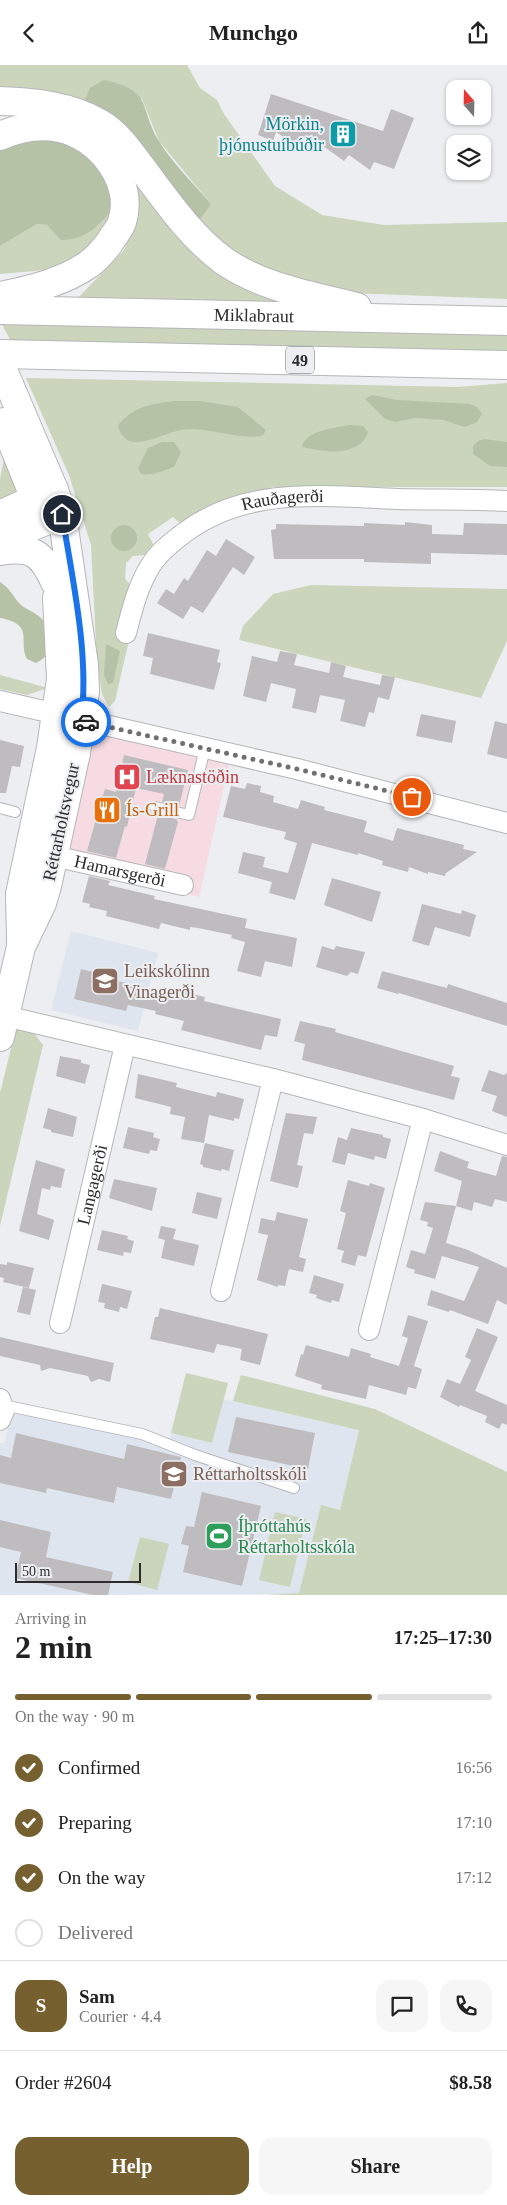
<!DOCTYPE html>
<meta charset="utf-8">
<style>
body{margin:0;font-family:"Times New Roman",serif;background:#f6f6f6;color:#222;height:100vh;display:flex;flex-direction:column;font-size:19px;white-space:nowrap}
*{box-sizing:border-box;margin:0}
p{font-size:16px;color:#767676}
.icon{flex:none;width:28px;height:28px;fill:none;stroke:currentColor;stroke-width:2;stroke-linecap:round;stroke-linejoin:round}
.map{position:relative;height:1530px;overflow:hidden}
.sheet{display:flex;flex-direction:column;background:#fff;flex:1}
.sheet>*{flex:none}
.needle{width:32px;rotate:340deg}
.controls{position:absolute;left:446px;top:15px;display:grid;gap:10px}
.controls a{display:grid;place-items:center;width:45px;height:45px;border-radius:10px;background:#fff;box-shadow:0 1px 4px #0004;font-size:25px}
.scale{position:absolute;left:15px;bottom:12px;width:126px;box-sizing:border-box;padding-left:5px;border:2px solid #2c2c2e;border-top:0;font-size:14px;line-height:18px;white-space:nowrap;color:#2c2c2e;-webkit-text-stroke:4px #eceef1;paint-order:stroke}
.pin{position:absolute;display:grid;place-items:center;width:42px;height:42px;color:#fff;margin:-21px;border:2px solid #fff;border-radius:50%;box-shadow:0 1px 5px #0007}
.courier{position:absolute;display:grid;place-items:center;width:50px;height:50px;margin:-25px;border:4px solid #1a73e8;border-radius:50%;background:#fff;color:#222;box-shadow:0 1px 6px #0007}
.summary em{font-style:normal;font-weight:600}
.summary div{display:flex;flex-direction:column-reverse}
.summary{display:flex;align-items:center;justify-content:space-between;height:85px;padding:0 15px}
h1{font-size:32px;font-weight:600;line-height:38px}
.bar{display:grid;grid-template-columns:repeat(4,1fr);gap:8px 5px;align-content:center;height:60px;padding:0 15px}
.bar i{height:6px;border-radius:4px;background:#e0e0e0}
.bar .current{background:#776030}
.bar p{grid-column:span 4}
.line{display:flex;align-items:center;gap:12px;padding:0 15px;border-top:1px solid #e0e0e0}
.line div{flex:1}
.round{display:grid;place-items:center;flex:none;width:52px;height:52px;border-radius:15px;background:#f6f6f6}
ol{padding:0 15px;list-style:none}
li{display:flex;align-items:center;gap:15px;height:55px}
li p{margin-inline-start:auto}
li .icon{padding:5px;border-radius:50%;background:#776030;color:#fff;stroke-width:4}
li:last-child{color:#767676}
li i{width:28px;height:28px;border:2px solid #e0e0e0;border-radius:50%}
.primary-button{display:flex;gap:10px;margin-top:auto;padding:10px 15px}
.primary-button a{flex:1;height:58px;border-radius:15px;background:#776030;color:#fff;font-size:20px;font-weight:600;line-height:58px;text-align:center}
.primary-button a+a{background:#f6f6f6;color:#222}
header{display:flex;justify-content:space-between;align-items:center;height:65px;padding:0 15px;background:#fff;font-size:22px;font-weight:600}
.map>svg:first-child{display:block}
.commercial{fill:#f6dce2}
.built{fill:#dfe5ef}
.green{fill:#cad5bb}
.forest{fill:#b6c2a5}
.building{fill:#bfbcbf}
.lines{fill:none;stroke-linecap:round;stroke-linejoin:round}
.lane-casing{stroke:#b5b6ba;stroke-width:12}
.street-casing{stroke:#b5b6ba;stroke-width:22}
.secondary-casing{stroke:#b5b6ba;stroke-width:30}
.highway-casing{stroke:#b5b6ba;stroke-width:30}
.lane{stroke:#fff;stroke-width:10}
.street{stroke:#fff;stroke-width:20}
.secondary{stroke:#fff;stroke-width:28}
.highway{stroke:#fff;stroke-width:28}
.done{stroke:#6f7072;stroke-width:5;stroke-dasharray:0 9}
.route{stroke:#1a73e8;stroke-width:6}
.labels{text-anchor:middle;dominant-baseline:central;stroke-width:4;stroke-linejoin:round;paint-order:stroke}
.shield{fill:#eceef1;stroke:#666668;stroke-width:1}
.shield-label{font-size:16px;font-weight:bold;fill:#2c2c2e}
.culture-label{font-size:18px;fill:#0d838f;stroke:#eceef1;text-anchor:end}
.street-label{font-size:18px;fill:#2c2c2e;stroke:#eceef1}
.health-label{font-size:18px;fill:#be3a42;stroke:#eceef1;text-anchor:start}
.food-label{font-size:18px;fill:#c56008;stroke:#eceef1;text-anchor:start}
.education-label{font-size:18px;fill:#785e54;stroke:#eceef1;text-anchor:start}
.leisure-label{font-size:18px;fill:#27864d;stroke:#eceef1;text-anchor:start}
</style>
<header><svg class="icon" aria-label="back" viewBox="0 0 24 24"><path d="M15 5l-7 7 7 7"/></svg>Munchgo<svg class="icon" aria-label="share" viewBox="0 0 24 24"><path d="M12 15V3M7 8l5-5 5 5M5 13v7h14v-7"/></svg></header>
<div class="map">
<svg width="507" height="1530" viewBox="0 0 507 1530">
<rect width="100%" height="100%" fill="#eceef1"/>
<path class="commercial" d="M66,658L230,695L199,832L35,795Z"/>
<g class="built">
<path d="M71,866L158,888L138,966L51,945Z"/>
<path d="M223,1334L359,1364L340,1445L321,1441L299,1529L0,1530V1378H5L12,1345L169,1377L171,1368L212,1378Z"/>
</g>
<g class="green">
<path d="M0,0H187L200,23L217,35L224,49L275,121L322,150L384,160L507,157V234L349,228L269,213L215,179L191,153L211,139L159,76L142,34L82,42L0,29Z"/>
<path d="M32,48L148,123L281,231L282,241L76,235L124,185L134,161Z"/>
<path d="M117,139L107,169L78,197L46,205L0,209V181L37,159L47,160L61,174Z"/>
<path d="M1,258L507,270V287L11,276Z"/>
<path d="M26,313L458,322L507,318V422H273L235,431L181,459L173,452L148,469L154,481L146,490L133,491L126,498L125,514L134,523L117,572L129,575L115,636L109,642L102,629L97,598L91,480L69,410Z"/>
<path d="M5,388L30,432L0,445V414Z"/>
<path d="M311,520L507,524V576L481,633L239,575L243,561L273,529Z"/>
<path d="M0,610L48,623L27,630L0,624Z"/>
<path d="M16,963L34,968L43,980L0,1161V1028Z"/>
<path d="M186,1308L228,1318L212,1378L171,1368Z"/>
<path d="M241,1310L375,1344L507,1407V1530H266L299,1528L321,1440L340,1445L359,1365L233,1336Z"/>
<path d="M275,1447L306,1454L290,1522L259,1515Z"/>
<path d="M140,1472L169,1479L157,1525L128,1517Z"/>
</g>
<g class="forest">
<path d="M104,15C154,26 138,41 159,76C172,98 194,119 211,139L201,153H191L82,42L90,23Z"/>
<path d="M28,72L77,79L102,100L117,139C101,158 88,175 61,175L47,160L37,159L0,181V83Z"/>
<path d="M372,330L397,335L470,339L477,342L482,349L477,357L465,362L443,355L415,353L395,357L385,354L365,334Z"/>
<path d="M173,336H200L238,342L266,365L263,370C248,376 211,364 191,364C172,364 154,377 135,377C125,377 119,368 118,360C135,341 148,340 173,336Z"/>
<path d="M350,360L363,361L368,367C359,393 323,387 302,382C305,365 336,363 350,360Z"/>
<path d="M485,374L507,377V402L490,401L473,389V381L478,376Z"/>
<path d="M162,377H174L181,387L174,402C164,405 149,413 140,408L138,403L148,383Z"/>
<circle cx="124" cy="473" r="13"/>
<path d="M0,517C10,523 13,532 21,540C27,545 35,547 41,553C55,567 55,590 36,598L27,594C18,576 35,559 0,553Z"/>
<path d="M106,579L120,586L113,618L108,619L104,610Z"/>
</g>
<g class="building">
<path d="M271,29L383,66L391,44L414,53L394,104L374,97L370,105L349,90L344,96L323,81L318,87L297,74L294,79L276,67L273,76L258,70Z"/>
<path d="M405,457L432,460V469L463,470L464,458L507,459V490L431,488V499L364,497V494H274L271,465L276,464V459L364,461V458L405,460Z"/>
<path d="M226,474L255,492L244,510L233,502L203,548L191,541L183,554L157,538L166,524L174,529L184,513L188,516L207,485L216,491Z"/>
<path d="M148,568L220,585L217,597L221,598L214,625L150,609L153,593L143,591Z"/>
<path d="M280,586L297,589L294,600L329,608L331,597L346,601L343,612L380,620L382,610L395,612L389,635L378,632L374,648L369,647L365,662L340,656L345,635L320,630L316,648L292,643L296,624L271,618L266,637L243,631L252,591L277,597Z"/>
<path d="M421,649L456,656L452,678L416,671Z"/>
<path d="M495,656L507,659V694L487,689Z"/>
<path d="M0,675L24,681L20,702L12,701L6,728H0Z"/>
<path d="M124,690L188,705L179,741L162,737L164,729L136,723L127,762L125,761L116,793L87,786L103,730L105,724L116,727Z"/>
<path d="M247,718L261,721L260,727L274,731L273,737L298,744L301,735L325,742L324,745L367,756L364,767L393,776L397,763L464,780L463,784L477,787L446,808L445,811L428,807V809L409,802L408,807L382,800L383,796L358,788V790L312,778L295,835L269,828L272,817L238,808L243,787L265,792L263,802L288,808L297,778L284,774L286,767L223,752L231,721L245,724Z"/>
<path d="M158,750L176,754L178,757L165,804L145,799Z"/>
<path d="M89,811L110,816L108,820L155,831L154,834L247,854L245,863L297,873L292,902L265,896L261,912L237,906L245,877L231,873L232,870L198,863L190,862V865L161,858L159,864L106,851L107,846L89,842L90,839L82,837Z"/>
<path d="M332,813L381,827L372,857L324,840Z"/>
<path d="M422,839L461,849L462,845L476,850L470,872L435,862L429,881L412,876Z"/>
<path d="M322,881L334,885L336,881L365,887L358,909L351,907L347,911L316,902Z"/>
<path d="M81,904L114,912L113,915L161,926L162,922L205,932L204,936L281,954L277,972L265,970L261,985L181,965L184,956L155,949L156,946L128,940L126,946L74,934Z"/>
<path d="M382,906L447,923L448,919L507,938V961L399,928L398,929L377,923Z"/>
<path d="M300,956L336,964L335,967L454,1001L451,1011L460,1013L454,1035L302,995L305,979L294,976Z"/>
<path d="M60,991L81,995V998L90,1000L85,1019L56,1011Z"/>
<path d="M489,1005L504,1010L507,1008V1052L492,1046L497,1031L481,1026Z"/>
<path d="M138,1009L177,1018L176,1022L216,1032L217,1027L244,1034L239,1054L234,1053V1056L209,1050L204,1078L181,1074L185,1052L170,1049L171,1042L135,1033Z"/>
<path d="M48,1043L77,1052L73,1072L51,1067V1065L43,1063Z"/>
<path d="M286,1048L317,1052L313,1069L304,1068L297,1100L303,1101L298,1123L270,1116Z"/>
<path d="M128,1062L154,1068L153,1072L160,1074L157,1086L150,1085L149,1089L123,1083Z"/>
<path d="M351,1063L383,1070V1072L391,1074L386,1094L375,1091L374,1095L348,1088L345,1100L332,1097L338,1072L347,1075Z"/>
<path d="M205,1078L234,1085L229,1106L222,1104L221,1106L203,1102V1100L200,1099Z"/>
<path d="M440,1086L469,1097L467,1103L496,1111L502,1091L507,1092V1137L495,1134L492,1142L474,1137L472,1146L456,1141L462,1116L434,1106Z"/>
<path d="M36,1095L65,1104L61,1123L51,1121L50,1125L42,1123L37,1149L54,1155L49,1175L19,1166Z"/>
<path d="M114,1114L157,1123L152,1146L109,1133Z"/>
<path d="M348,1115L369,1121L370,1118L385,1123L366,1192L358,1190L355,1201L341,1197L344,1186L337,1184L346,1148L340,1146Z"/>
<path d="M197,1127L222,1133L217,1154L192,1148Z"/>
<path d="M425,1137L456,1141L446,1178L468,1185L507,1203V1240L497,1235L488,1259L450,1245L449,1247L427,1240L431,1225L464,1236L479,1202L442,1191L435,1214L414,1208L415,1205L406,1202L411,1185L425,1189L433,1163L427,1161L428,1157L420,1155Z"/>
<path d="M277,1147L308,1154L299,1192L306,1194L303,1207L289,1204L285,1221L278,1220V1222L257,1215L268,1170L258,1168L261,1153L275,1156Z"/>
<path d="M161,1161L176,1164L173,1174L199,1180L194,1201L161,1193L165,1175L158,1173Z"/>
<path d="M102,1165L128,1171L127,1174L134,1176L131,1188L124,1187L123,1191L97,1185Z"/>
<path d="M7,1197L34,1203L29,1223L3,1217L4,1213L0,1212V1199L7,1200Z"/>
<path d="M314,1210L344,1219L339,1237L332,1235L331,1238L316,1233L317,1230L309,1228Z"/>
<path d="M102,1219L132,1226L127,1244L120,1242L119,1247L104,1243L105,1238L98,1237Z"/>
<path d="M23,1222L36,1225L30,1250L17,1247Z"/>
<path d="M160,1243L268,1269L260,1300L240,1295L242,1284L217,1279L214,1288L150,1274L155,1252H158Z"/>
<path d="M408,1250L428,1256L414,1301L422,1304L416,1324L408,1322L406,1330L369,1320L366,1334L321,1324L322,1320L295,1311L301,1289L303,1290L306,1280L349,1292L351,1283L371,1289L370,1292L399,1301L408,1273L402,1271Z"/>
<path d="M477,1263L498,1272L475,1326L507,1340V1360L502,1358L499,1364L485,1357L487,1351L460,1340L459,1342L440,1332L447,1314L460,1319L471,1295L465,1292Z"/>
<path d="M0,1272L114,1298L110,1317L99,1314L91,1317L88,1311L50,1303L41,1306L40,1300L0,1291Z"/>
<path d="M236,1352L315,1368L308,1404L228,1387Z"/>
<path d="M16,1368L124,1394L127,1379L181,1392L171,1434L117,1422L114,1438L47,1423L46,1428L0,1418V1390L11,1393Z"/>
<path d="M202,1427L261,1441L242,1521L183,1507L189,1481L181,1479L186,1461L194,1462Z"/>
<path d="M0,1455L51,1467L46,1492L113,1507L108,1530H93L15,1513L21,1487L0,1482Z"/>
</g>
<g class="lines">
<g class="lane-casing">
<g id="lane">
<path d="M155,742L189,750L205,683"/>
<path d="M0,743L15,747"/>
<path d="M3,1340L142,1369L195,1390L294,1423"/>
</g>
</g>
<g class="street-casing">
<g id="street">
<path id="s1" d="M126,568C132,545 138,520 151,500C159,487 172,477 184,468C246,421 323,431 397,434C433,435 470,434 507,436"/>
<path d="M0,636L297,704L507,758"/>
<path id="s2" d="M40,788L183,820"/>
<path d="M5,951L273,1014L423,1054L507,1080"/>
<path d="M221,1226L273,1014"/>
<path id="s3" d="M60,1258L125,980"/>
<path d="M369,1265L423,1054"/>
<path d="M0,1334L4,1346L0,1355"/>
</g>
</g>
<g class="secondary-casing">
<g id="secondary">
<path d="M0,298L54,425L62,449L84,600L85,627L76,688L47,821L42,838L21,882L0,972"/>
<path d="M4,357L44,456"/>
<path d="M21,876L20,829L51,683L61,614L57,533"/>
</g>
</g>
<g class="highway-casing">
<g id="highway">
<path d="M0,36C34,37 70,41 99,58C117,68 129,86 141,102C166,135 190,171 224,196C261,222 313,231 357,242"/>
<path d="M0,71C18,63 40,59 60,63C99,71 135,116 122,157C120,164 113,171 110,177C104,185 98,193 89,199C64,217 30,225 0,231"/>
<path id="s4" d="M0,245L507,256"/>
<path d="M0,289L507,300"/>
<path d="M0,450L54,425"/>
<path d="M0,475L62,449"/>
<path d="M0,486C32,481 42,488 55,517"/>
</g>
</g>
<use href="#lane" class="lane"/>
<use href="#street" class="street"/>
<use href="#secondary" class="secondary"/>
<use href="#highway" class="highway"/>
</g>
<g class="lines">
<path class="done" d="M86,657L297,704L412,732"/>
<path class="route" d="M62,449C72,513 90,591 81,656L86,657"/>
</g>
<defs>
<g id="building-square" transform="scale(1.4375)"><rect x="-9" y="-9" width="18" height="18" rx="4" fill="#0f9aa8" stroke="#eceef1"/><path d="M-4-6H4V6H1V3H-1V6H-4ZM-2.5-4.3h1.7v1.8h-1.7ZM.8-4.3h1.7v1.8H.8ZM-2.5-1h1.7V.8h-1.7ZM.8-1h1.7V.8H.8Z" fill="#fff"/></g>
<g id="hospital-square" transform="scale(1.4375)"><rect x="-9" y="-9" width="18" height="18" rx="4" fill="#e0444e" stroke="#eceef1"/><path d="M-5-5h3v3.5h4V-5h3V5h-3V1.5h-4V5h-3Z" fill="#fff"/></g>
<g id="restaurant-square" transform="scale(1.4375)"><rect x="-9" y="-9" width="18" height="18" rx="4" fill="#e8710a" stroke="#eceef1"/><path d="M-5-6h1v4h1v-4h1v4h1v-4h1v5L-1.5 .5V6h-2V.5L-5-1ZM5-6V6H3V1.5H1.5Q1.5-4 5-6Z" fill="#fff"/></g>
<g id="school-square" transform="scale(1.4375)"><rect x="-9" y="-9" width="18" height="18" rx="4" fill="#8d6e63" stroke="#eceef1"/><path d="M0-5L7-2L0 1L-7-2ZM-4 1L0 2.5L4 1V4Q0 6-4 4Z" fill="#fff"/></g>
<g id="stadium-square" transform="scale(1.4375)"><rect x="-9" y="-9" width="18" height="18" rx="4" fill="#2e9e5b" stroke="#eceef1"/><path d="M0-5a6.5 5 0 1 0 0 10a6.5 5 0 1 0 0-10ZM-3.5-1.8h7v3.6h-7Z" fill="#fff"/></g>
</defs>
<g fill-rule="evenodd">
<use href="#building-square" x="343" y="69"/>
<use href="#hospital-square" x="127" y="712"/>
<use href="#restaurant-square" x="107" y="745"/>
<use href="#school-square" x="105" y="916"/>
<use href="#school-square" x="174" y="1409"/>
<use href="#stadium-square" x="219" y="1471"/>
</g>
<g class="labels">
<rect class="shield" x="286" y="281.5" width="28" height="27" rx="4"/>
<g class="shield-label">
<text x="300" y="295">49</text>
</g>
<g class="culture-label">
<text x="324" y="59">Mörkin,<tspan x="324" dy="21">þjónustuíbúðir</tspan></text>
</g>
<g class="street-label">
<text stroke="none"><textPath href="#s4" startOffset="254">Miklabraut</textPath></text>
<text stroke="none"><textPath href="#s1" startOffset="225">Rauðagerði</textPath></text>
<text transform="translate(61 757) rotate(-78)">Réttarholtsvegur</text>
<text stroke="none"><textPath href="#s2" startOffset="82">Hamarsgerði</textPath></text>
<text stroke="none"><textPath href="#s3" startOffset="142">Langagerði</textPath></text>
</g>
<g class="health-label">
<text x="146" y="712">Læknastöðin</text>
</g>
<g class="food-label">
<text x="126" y="745">Ís-Grill</text>
</g>
<g class="education-label">
<text x="124" y="906">Leikskólinn<tspan x="124" dy="21">Vinagerði</tspan></text>
<text x="193" y="1409">Réttarholtsskóli</text>
</g>
<g class="leisure-label">
<text x="238" y="1461">Íþróttahús<tspan x="238" dy="21">Réttarholtsskóla</tspan></text>
</g>
</g>
</svg>
<div class="controls">
<a><svg class="needle" viewBox="-14 -14 28 28"><path d="M0-13l5 13h-10z" fill="#e53935"/><path d="M0 13l5-13h-10z" fill="#767676"/></svg></a>
<a><svg class="icon" aria-label="layers" viewBox="0 0 24 24"><path d="M12 4l9 5-9 5-9-5zM3 14l9 5 9-5"/></svg></a>
</div>
<div class="scale">50 m</div>
<div class="pin" style="left:412px;top:732px;background:#ea580c"><svg class="icon" aria-label="bag" viewBox="0 0 24 24"><path d="M5 8h14l-1 12H6zM9 8a3 3 0 0 1 6 0"/></svg></div>
<div class="pin" style="left:62px;top:449px;background:#1f2937"><svg class="icon" aria-label="home" viewBox="0 0 24 24"><path d="M3 11l9-7 9 7M6 9v11h12V9"/></svg></div>
<div class="courier" style="left:86px;top:657px"><svg class="icon" aria-label="car" viewBox="0 0 24 24"><path d="M5 17H2v-5l4-1 3-4h7l3 4 3 1v5h-3M9 17h6M6 11h13"/><circle cx="7" cy="17" r="2"/><circle cx="17" cy="17" r="2"/></svg></div>
</div>
<section class="sheet">
<div class="summary"><div><h1>2 min</h1><p>Arriving in</p></div><em>17:25–17:30</em></div>
<div class="bar"><i class="current"></i><i class="current"></i><i class="current"></i><i></i><p>On the way · 90 m</p></div>
<ol>
<li><svg class="icon" aria-label="check" viewBox="0 0 24 24"><path d="M5 12l5 5 9-10"/></svg>Confirmed<p>16:56</p></li>
<li><svg class="icon" aria-label="check" viewBox="0 0 24 24"><path d="M5 12l5 5 9-10"/></svg>Preparing<p>17:10</p></li>
<li><svg class="icon" aria-label="check" viewBox="0 0 24 24"><path d="M5 12l5 5 9-10"/></svg>On the way<p>17:12</p></li>
<li><i></i>Delivered</li>
</ol>
<div class="line" style="height:90px"><b class="round" style="background:#776030;color:#fff">S</b><div><b>Sam</b><p>Courier · 4.4</p></div><a class="round"><svg class="icon" aria-label="chat" viewBox="0 0 24 24"><path d="M4 5h16v11H9l-5 4z"/></svg></a><a class="round"><svg class="icon" aria-label="phone" viewBox="0 0 24 24"><path d="M5 4h4l2 5-3 2q2 4 5 5l2-3 5 2v4C11 20 4 13 5 4z"/></svg></a></div>
<div class="line" style="height:65px"><div>Order #2604</div><b>$8.58</b></div>
<div class="primary-button"><a>Help</a><a>Share</a></div>
</section>
